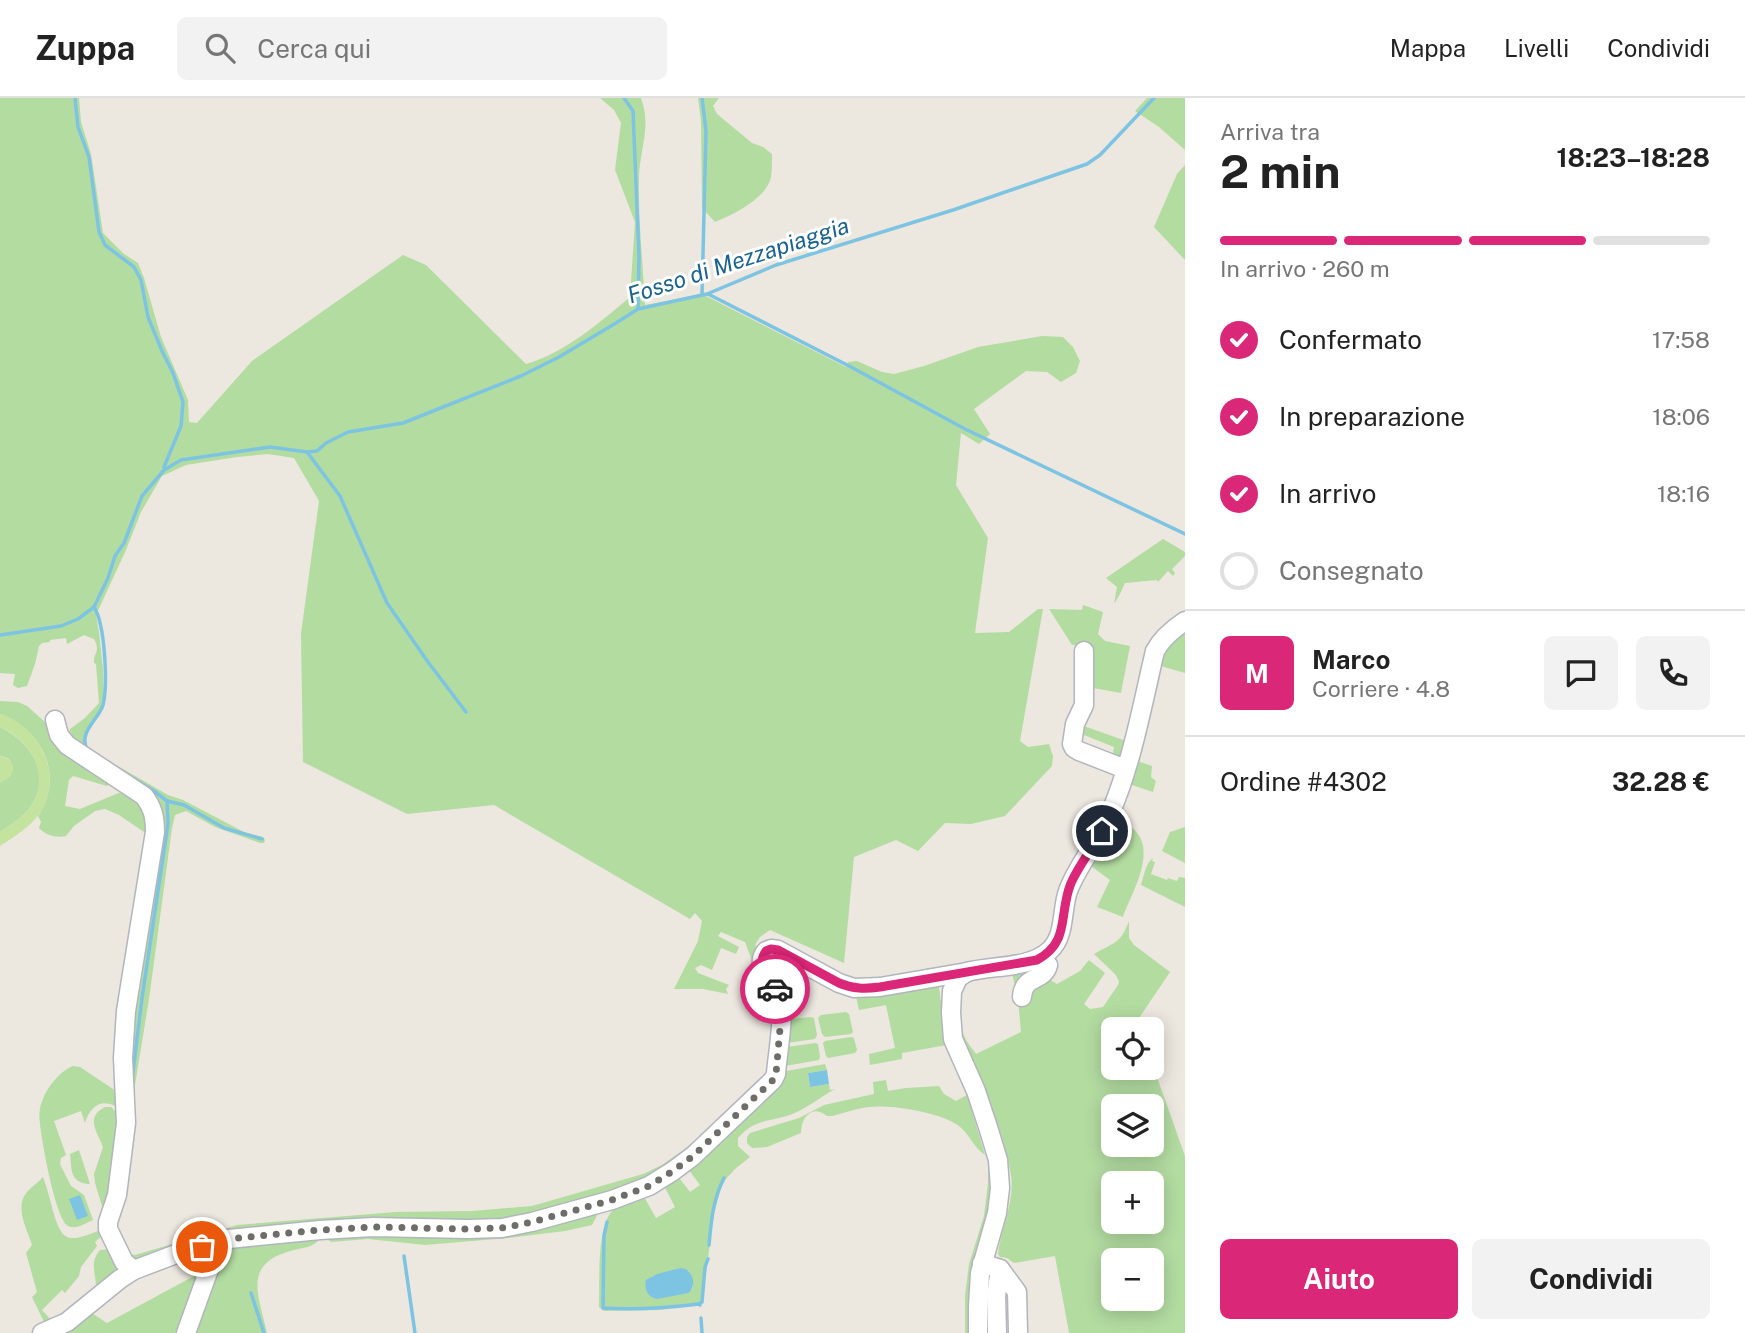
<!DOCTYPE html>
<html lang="it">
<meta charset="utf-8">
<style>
body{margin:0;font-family:"Public Sans",sans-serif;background:#f2f2f2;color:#222;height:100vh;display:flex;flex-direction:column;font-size:26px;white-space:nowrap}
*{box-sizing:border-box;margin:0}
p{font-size:23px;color:#767676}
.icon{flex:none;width:38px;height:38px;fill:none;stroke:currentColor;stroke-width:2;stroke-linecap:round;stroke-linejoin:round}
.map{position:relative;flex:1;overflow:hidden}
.details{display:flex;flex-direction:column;background:#fff;width:560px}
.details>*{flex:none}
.buttons{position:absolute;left:1101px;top:919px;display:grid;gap:14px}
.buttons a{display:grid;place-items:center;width:63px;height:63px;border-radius:10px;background:#fff;box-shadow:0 4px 18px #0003;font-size:35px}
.pin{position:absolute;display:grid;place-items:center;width:60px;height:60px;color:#fff;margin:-30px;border:4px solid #fff;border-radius:50%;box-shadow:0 2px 7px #0007}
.courier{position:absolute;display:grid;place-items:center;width:70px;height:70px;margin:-35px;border:5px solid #db2777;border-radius:50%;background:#fff;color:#222;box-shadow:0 2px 9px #0007}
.summary em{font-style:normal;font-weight:700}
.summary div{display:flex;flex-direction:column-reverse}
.summary{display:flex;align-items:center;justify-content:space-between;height:119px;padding:0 35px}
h1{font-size:46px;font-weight:700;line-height:52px}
.bar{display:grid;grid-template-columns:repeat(4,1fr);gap:10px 7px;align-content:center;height:84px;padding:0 35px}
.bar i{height:9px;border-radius:5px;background:#e0e0e0}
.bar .current{background:#db2777}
.bar p{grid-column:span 4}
.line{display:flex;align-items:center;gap:18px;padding:0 35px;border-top:2px solid #e0e0e0}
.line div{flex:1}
.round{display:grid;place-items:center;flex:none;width:74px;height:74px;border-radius:10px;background:#f2f2f2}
ol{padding:0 35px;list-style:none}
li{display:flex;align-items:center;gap:21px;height:77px}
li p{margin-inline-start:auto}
li .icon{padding:7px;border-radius:50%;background:#db2777;color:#fff;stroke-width:4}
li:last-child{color:#767676}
li i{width:38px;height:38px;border:4px solid #e0e0e0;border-radius:50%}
.cta{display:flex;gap:14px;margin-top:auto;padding:14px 35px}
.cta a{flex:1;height:80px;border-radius:10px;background:#db2777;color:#fff;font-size:28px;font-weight:700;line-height:80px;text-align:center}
.cta a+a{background:#f2f2f2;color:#222}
header{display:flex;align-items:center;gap:42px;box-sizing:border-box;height:98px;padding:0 35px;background:#fff;border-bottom:2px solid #e0e0e0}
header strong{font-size:33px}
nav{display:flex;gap:38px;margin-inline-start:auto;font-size:24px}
.search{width:490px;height:63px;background:#f2f2f2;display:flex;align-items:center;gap:18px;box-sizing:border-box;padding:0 24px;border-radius:10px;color:#767676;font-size:26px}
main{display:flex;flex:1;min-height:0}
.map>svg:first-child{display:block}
.green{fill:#b3dca1;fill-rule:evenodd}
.pitch{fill:#c3e39e}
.water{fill:#7dc4e3}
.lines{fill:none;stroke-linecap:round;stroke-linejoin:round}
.stream{stroke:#7dc4e3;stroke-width:3.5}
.minor-casing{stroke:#b2b5bd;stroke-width:21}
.minor{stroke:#fff;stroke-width:18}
.done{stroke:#6f6d6a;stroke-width:7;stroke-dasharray:0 12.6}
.route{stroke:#db2777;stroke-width:9}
.labels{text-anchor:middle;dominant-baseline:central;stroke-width:6;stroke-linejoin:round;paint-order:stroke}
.water-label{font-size:23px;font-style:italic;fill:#1b638f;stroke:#fff}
</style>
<header>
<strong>Zuppa</strong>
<div class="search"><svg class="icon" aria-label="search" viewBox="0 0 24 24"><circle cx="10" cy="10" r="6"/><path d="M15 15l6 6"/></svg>Cerca qui</div>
<nav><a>Mappa</a><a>Livelli</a><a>Condividi</a></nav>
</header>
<main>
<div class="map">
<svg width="1185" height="1235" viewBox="0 0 1185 1235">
<rect width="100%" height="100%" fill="#ece7df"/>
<g class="green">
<path d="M0,0H79L81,24L91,56L103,135L124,156L138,165L144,180L161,239L188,302L189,324L197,325L252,263L403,157L426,167L526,266C565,255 599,225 630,199L635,124L615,72L621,25L614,12L600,0H641C652,30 639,52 639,81C638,123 643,165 645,207L702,196L846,269L848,264L857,263L882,274L894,276L924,268L978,249L1042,238L1063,239L1073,249L1080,263L1076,275L1061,284L1047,274L1026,273L974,311L990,336L979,346L961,335L956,387L988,440L975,535L1009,534L1038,511H1043L1020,643L1028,649L1049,646L1053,658L1052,668L1005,718L971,726L945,725L918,753L896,742L854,759L844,865L770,832L760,839L755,847L762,850L757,876L745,844L721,834L718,838L739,849L736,856L721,850L712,872L701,867L695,870L698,875L729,887L726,891L728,896L703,891H674L698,843L702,823L695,815L690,821L494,707L407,716L303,664L301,536L319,403L294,360L268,356L237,359L186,367L162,378L141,414L126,452L96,517L99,534L103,571L104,609L87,636L85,646L90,652L168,697L183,702L244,734L263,739L265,742L264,745H260L215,729L186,713L175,717L172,730L149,901L134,993L133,1008L129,958L161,719L72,647L69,637L70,631L85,620L99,605L96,566L94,565C93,555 101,554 94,541L84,537L67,546L66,540L50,542V544L42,545L39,548L35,566L27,588L18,590L13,587L15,576L0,575Z"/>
<path d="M698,0H719L713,8L717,16L752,45L763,49L772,56C772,63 772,72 771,79C767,100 733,117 715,124L702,110L701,23Z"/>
<path d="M1147,0H1185V52L1159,29L1135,13Z"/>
<path d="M1185,67V162L1154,129L1177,76Z"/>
<path d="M1163,441L1185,454V458L1172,471L1175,475L1173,478L1168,473L1158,484L1157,482L1125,485L1120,496L1114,506L1117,489L1106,480Z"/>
<path d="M1083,507L1103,514L1098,536L1105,543L1130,548L1121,595L1093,590L1089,604V547H1072L1049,511L1082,512Z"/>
<path d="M1185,529V575L1157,567L1159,559Z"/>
<path d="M0,603L18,604L27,608L110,682V686L107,688L73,678L69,682L65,708L80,711L121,694L131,695L146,708L150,738L119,717L105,711L95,713L74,728L66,738C56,740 47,738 39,730L41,724L38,718C65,678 43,632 0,616Z"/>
<path d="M1081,627L1126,643L1119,661L1112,659L1114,649L1084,637L1080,644Z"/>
<path d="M0,629C29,643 51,673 33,705C25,718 12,726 0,734V684H2L13,671C12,663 8,659 0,658Z"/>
<path d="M1132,661L1152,668L1151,679L1156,683L1153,694L1129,686Z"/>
<path d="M1117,722C1122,724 1128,726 1132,730C1159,751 1132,794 1123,819L1097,809L1110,782L1091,768L1083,777Z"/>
<path d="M1185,729V765L1162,753L1170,734Z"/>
<path d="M1153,760L1152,763L1155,764L1151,776L1167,782L1168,780L1177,783L1179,779L1185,780V809L1141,787C1144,778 1145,766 1153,760Z"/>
<path d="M1129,823V840L1134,847L1170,874L1133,929V931H1113V970H1152V965L1185,1058V1235H1069L1055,1158L1014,1165L1007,1160L1000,1159L998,1156C1001,1130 1015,1104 1011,1077C1007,1052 997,1020 986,996C979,980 967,965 961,948C958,940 955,904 957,895C957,892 960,888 962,886C981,869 1017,875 1039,868L1052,883L1057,886L1080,873L1089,862L1105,875L1084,906L1090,911L1103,909L1118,887L1119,883L1115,876L1094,856C1114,844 1120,847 1129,823ZM1012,875L1018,902L1021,934L976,956C964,939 961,937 960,915C960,909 958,899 960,893C967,878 999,877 1012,875ZM1113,1008H1152V1046H1113ZM1113,1085H1152V1124H1113ZM1113,1162H1152V1200H1113Z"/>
<path d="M769,864L787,873L792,864L829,882L801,877L800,880L783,876L782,884L776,883Z"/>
<path d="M938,883L947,947L902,955V961L870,967L869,956L895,950L886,907L859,912L856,898Z"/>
<path d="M846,914L849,916L853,934L851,936L825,939L822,936L818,920L821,917Z"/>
<path d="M811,919L814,920L817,937L815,941L787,945L789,921Z"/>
<path d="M851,939L854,940L857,952L855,955L828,960L826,958L823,945L825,943Z"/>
<path d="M815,945L818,946L820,959L819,962L785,968L787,949Z"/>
<path d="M825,966L827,972L808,975L810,989L829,986L830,992L835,991C822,998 810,1008 797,1014C774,1025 757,1018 738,1040V1048L750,1059L735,1071L725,1082L721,1090L714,1115L702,1206L660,1212L604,1213L599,1209C600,1186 596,1128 613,1112C620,1105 634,1101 643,1097L656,1120L675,1109L663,1086L676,1076L690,1094L700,1087L686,1068L781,974ZM680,1170L693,1189L689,1195L667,1198L651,1179Z"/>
<path d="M73,968L80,969L122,997L121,1012C104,999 91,1006 85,1025L81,1013L54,1023L66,1057L61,1060L60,1066L71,1088L84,1097L93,1122C86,1125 76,1132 68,1128C56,1122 41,1041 40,1025C39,1018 39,1010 42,1004C46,990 60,973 73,968Z"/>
<path d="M886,982L888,993L906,990L939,988L944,996L956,1003L967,997L985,1057C974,1050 970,1037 959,1028C943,1015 891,1006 870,1009C857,1010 845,1015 832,1018H827C813,1006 801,1018 801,1035L767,1049L752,1050L747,1045V1039L750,1035L799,1020L824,1007L874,996L873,984Z"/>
<path d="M105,1009H111L123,1021L105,1118L95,1085L94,1076L103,1049C97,1033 85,1019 105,1009Z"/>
<path d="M727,1021L648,1084L515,1125L376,1124L131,1165L115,1129L122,1144L130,1156L135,1157L237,1127L396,1114L472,1113L532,1108L643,1076L662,1067Z"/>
<path d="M79,1052L90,1086C69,1085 72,1071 70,1056Z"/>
<path d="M988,1067C998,1102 980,1136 972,1169C967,1190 969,1213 970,1235H965V1198L969,1166L984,1118L988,1085Z"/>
<path d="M43,1079C47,1090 50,1101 53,1113C62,1144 68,1145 98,1133L104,1136L95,1144L97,1148L81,1169L79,1178L75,1183L65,1195L62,1192L42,1212L52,1223L59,1216L62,1220L96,1189C96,1175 89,1165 100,1152L111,1151L123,1174L71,1216L47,1230L32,1199L37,1194L26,1155L32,1147C27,1131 14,1109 27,1094C32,1088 38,1085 43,1079Z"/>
<path d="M602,1108L592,1127L565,1133L508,1140L425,1147L368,1141L331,1144L325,1140L432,1134Z"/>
<path d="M318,1139L319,1142C313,1149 303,1150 294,1152C242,1165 258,1195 267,1235H190L225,1148Z"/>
<path d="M206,1154L183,1235H54L87,1212L107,1225L194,1178V1162L187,1156Z"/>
</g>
<g class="pitch">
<path d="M0,616C39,629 64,675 41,713C32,728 15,738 0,748V734C12,726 25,718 33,705C50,674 29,641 0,629Z"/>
<path d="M0,658C17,661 18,680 0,684Z"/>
</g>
<g class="water">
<path d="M827,972L829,986L810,989L808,975Z"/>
<path d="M80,1097L88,1118L77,1122L69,1101Z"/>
<path d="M680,1170L686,1171C694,1178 696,1186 689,1195L657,1201C647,1199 644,1191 646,1182L657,1176Z"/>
</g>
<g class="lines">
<g class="stream">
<path d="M75,0L78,29L89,59L99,134L105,147L134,169L141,182L148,219L162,253L173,275L183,304L181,328L164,369"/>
<path d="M624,0L633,13L639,158L638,211"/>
<path d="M702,0L706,33L702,197"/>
<path d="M708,196L851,269L965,331L1185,436"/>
<path d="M307,354L340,398L387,505L428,564L466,614"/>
<path d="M0,537L61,528L78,521L94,509L108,480L115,458L124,445L142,398L164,372L181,362L270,349L307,354L317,353L326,345L348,334L403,325L521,278L559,259L616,225L638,211L707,196L776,167L953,112L1087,66L1100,57L1154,0"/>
<path d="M87,651C78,634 99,621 103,607C108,586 105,526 94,509"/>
<path d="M167,703L184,707L224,730L262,741"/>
<path d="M132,982L142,900L168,726L167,703L154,693L134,681"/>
<path d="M607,1124L604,1138L603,1210C636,1212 667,1210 699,1206L700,1207"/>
<path d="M709,1147C711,1124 713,1101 724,1080"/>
<path d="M404,1158L415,1235"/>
<path d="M251,1195L264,1235"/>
<path d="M699,1206L702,1204L705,1169L708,1161"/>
<path d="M701,1220L702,1235"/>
</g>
<g class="minor-casing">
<g id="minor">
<path d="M1084,553V607L1075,626L1072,646L1074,650L1079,653L1125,671"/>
<path d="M55,622L59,637L67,647L144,698C153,710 155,719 155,734L126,913L123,960L126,1025L117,1097L108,1124V1131L124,1164L134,1172"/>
<path d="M1022,899C1023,877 1044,884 1048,867"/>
<path d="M982,1165L1000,1171L996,1198L997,1235"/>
<path d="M1000,1171L1017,1194L1018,1233"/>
<path d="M42,1235L67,1224L120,1181L134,1172L184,1153L229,1141L320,1132L373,1129L468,1131L502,1130L532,1124L612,1102L649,1088L673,1073L693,1058L773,982L776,976C777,958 786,913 779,898C773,883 753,869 766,853L771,851L778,852L839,885L854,890L880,889L967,874"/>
<path d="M186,1235L219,1144"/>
<path d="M978,1235V1209L980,1175L997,1115L1000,1090L998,1062L988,1029L976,993L953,941L951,915L952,893L958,880L967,874C993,867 1029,871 1049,853C1066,838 1061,813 1068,793C1078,766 1098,745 1109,718C1132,666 1142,608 1155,553C1162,540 1173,531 1185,523"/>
</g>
</g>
<use href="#minor" class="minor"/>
</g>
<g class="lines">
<path class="done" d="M202,1149L229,1141L320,1132L373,1129L468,1131L502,1130L532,1124L612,1102L649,1088L673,1073L693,1058L773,982L776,976L782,908L775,891"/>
<path class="route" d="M775,891C767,878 756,867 766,853L771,851L778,852L839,885C853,891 865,891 880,889L1037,862C1071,843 1058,817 1071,785C1079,767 1092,751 1102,733"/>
</g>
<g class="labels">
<g class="water-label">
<text transform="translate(738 162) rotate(-18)">Fosso di Mezzapiaggia</text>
</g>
</g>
</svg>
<div class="buttons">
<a><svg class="icon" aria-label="locate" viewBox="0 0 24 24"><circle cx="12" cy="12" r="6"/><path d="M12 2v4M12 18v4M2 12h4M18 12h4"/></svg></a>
<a><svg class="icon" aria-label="layers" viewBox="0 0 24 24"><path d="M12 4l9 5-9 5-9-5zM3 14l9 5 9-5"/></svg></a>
<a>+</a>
<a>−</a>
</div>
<div class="pin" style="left:202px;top:1149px;background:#ea580c"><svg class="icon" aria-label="bag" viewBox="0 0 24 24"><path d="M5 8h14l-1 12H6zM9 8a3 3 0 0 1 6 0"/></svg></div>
<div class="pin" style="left:1102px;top:733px;background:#1f2937"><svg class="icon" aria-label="home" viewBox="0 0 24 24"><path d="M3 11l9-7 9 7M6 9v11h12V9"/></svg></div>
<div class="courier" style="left:775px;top:891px"><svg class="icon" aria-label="car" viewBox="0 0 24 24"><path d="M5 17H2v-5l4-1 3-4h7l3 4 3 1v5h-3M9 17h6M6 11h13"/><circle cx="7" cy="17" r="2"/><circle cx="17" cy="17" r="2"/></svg></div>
</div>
<section class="details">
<div class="summary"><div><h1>2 min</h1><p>Arriva tra</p></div><em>18:23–18:28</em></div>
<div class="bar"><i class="current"></i><i class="current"></i><i class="current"></i><i></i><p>In arrivo · 260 m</p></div>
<ol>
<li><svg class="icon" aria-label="check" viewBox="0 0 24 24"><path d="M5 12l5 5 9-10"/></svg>Confermato<p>17:58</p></li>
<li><svg class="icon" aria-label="check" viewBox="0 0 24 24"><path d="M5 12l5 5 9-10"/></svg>In preparazione<p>18:06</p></li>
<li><svg class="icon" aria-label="check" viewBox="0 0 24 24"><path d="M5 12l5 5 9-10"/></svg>In arrivo<p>18:16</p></li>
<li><i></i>Consegnato</li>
</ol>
<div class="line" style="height:126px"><b class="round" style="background:#db2777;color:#fff">M</b><div><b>Marco</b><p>Corriere · 4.8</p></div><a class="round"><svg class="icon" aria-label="chat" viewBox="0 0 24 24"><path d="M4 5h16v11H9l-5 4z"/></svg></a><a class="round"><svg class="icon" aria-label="phone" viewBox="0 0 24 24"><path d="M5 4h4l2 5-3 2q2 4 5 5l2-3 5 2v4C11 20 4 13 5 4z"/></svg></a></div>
<div class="line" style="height:91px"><div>Ordine #4302</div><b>32.28 €</b></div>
<div class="cta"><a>Aiuto</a><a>Condividi</a></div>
</section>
</main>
